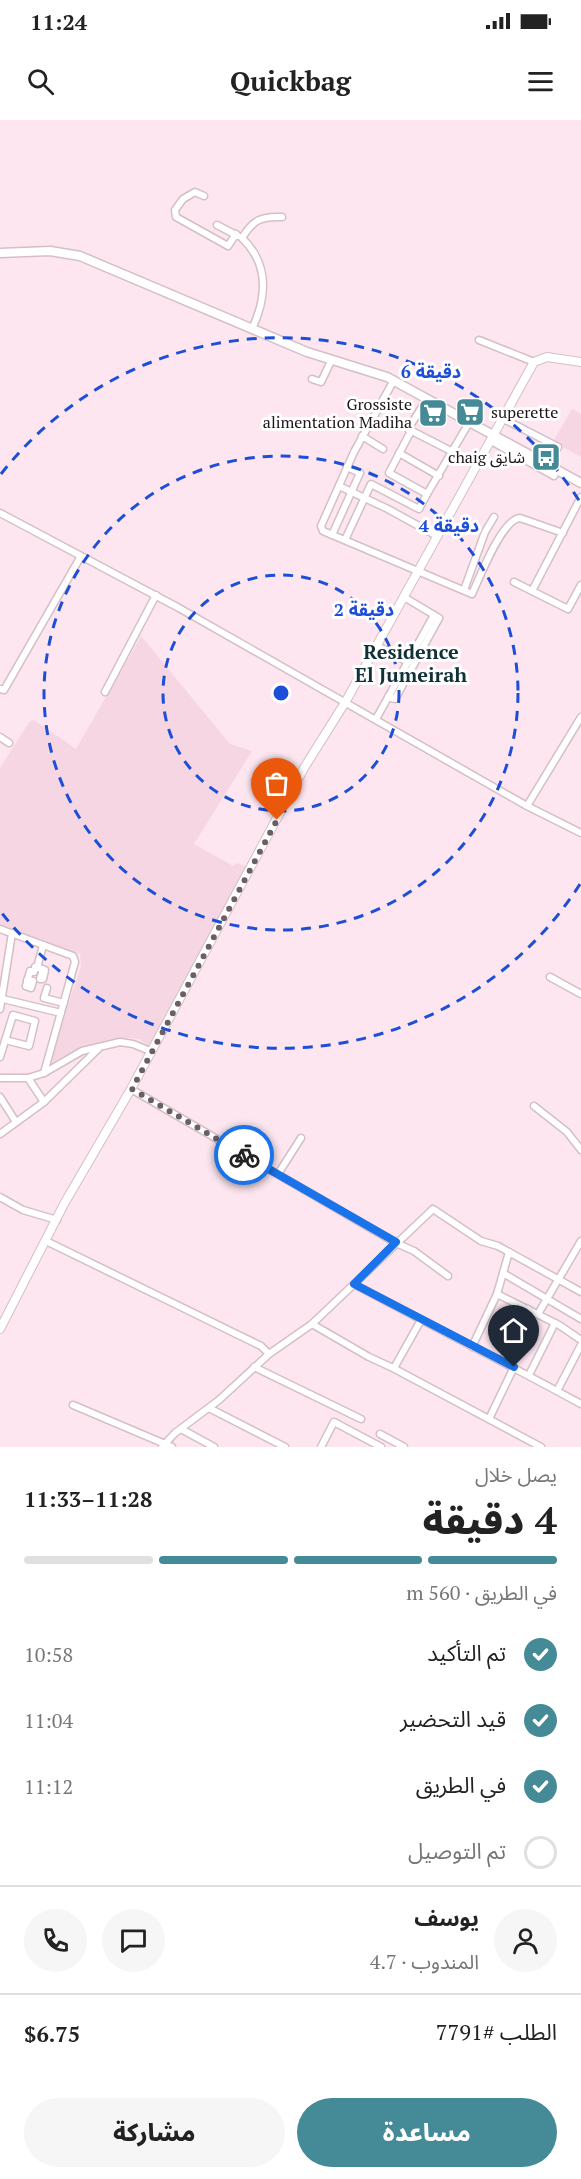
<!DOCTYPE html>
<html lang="ar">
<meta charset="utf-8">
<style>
body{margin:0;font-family:"PT Serif","Noto Sans Arabic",serif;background:#f6f6f6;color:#222;direction:rtl;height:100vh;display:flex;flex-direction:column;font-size:22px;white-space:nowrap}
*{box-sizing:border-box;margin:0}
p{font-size:20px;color:#767676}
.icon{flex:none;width:33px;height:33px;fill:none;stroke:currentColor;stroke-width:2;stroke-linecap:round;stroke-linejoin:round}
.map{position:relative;height:1327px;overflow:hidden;direction:ltr}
.drawer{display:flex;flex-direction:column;background:#fff;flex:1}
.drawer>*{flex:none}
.pin{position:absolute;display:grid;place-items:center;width:51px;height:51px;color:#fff;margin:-62px -26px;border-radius:50% 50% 50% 0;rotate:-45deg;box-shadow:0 0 6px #0007}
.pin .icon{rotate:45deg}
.courier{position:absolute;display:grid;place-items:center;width:60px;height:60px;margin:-30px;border:4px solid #1a73e8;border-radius:50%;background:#fff;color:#222;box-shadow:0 2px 8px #0007}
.overview em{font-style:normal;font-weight:800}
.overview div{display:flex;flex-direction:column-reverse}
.overview{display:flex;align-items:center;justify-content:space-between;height:102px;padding:0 24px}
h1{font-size:39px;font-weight:800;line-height:45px}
.bar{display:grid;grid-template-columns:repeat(4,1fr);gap:9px 6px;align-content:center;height:72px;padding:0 24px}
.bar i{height:8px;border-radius:4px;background:#e0e0e0}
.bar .current{background:#458a97}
.bar p{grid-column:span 4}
.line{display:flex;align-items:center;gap:15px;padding:0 24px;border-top:2px solid #e0e0e0}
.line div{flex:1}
.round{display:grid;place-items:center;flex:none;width:63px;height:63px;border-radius:32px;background:#f6f6f6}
ol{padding:0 24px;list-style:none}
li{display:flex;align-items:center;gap:18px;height:66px}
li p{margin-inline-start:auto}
li .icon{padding:6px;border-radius:50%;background:#458a97;color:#fff;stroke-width:4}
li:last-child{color:#767676}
li i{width:33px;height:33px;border:3px solid #e0e0e0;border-radius:50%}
.cta{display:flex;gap:12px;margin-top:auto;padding:12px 24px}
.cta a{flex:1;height:69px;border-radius:36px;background:#458a97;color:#fff;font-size:24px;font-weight:800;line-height:69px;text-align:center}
.cta a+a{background:#f6f6f6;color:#222}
.status{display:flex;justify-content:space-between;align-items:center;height:42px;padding:0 30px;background:#fff;direction:ltr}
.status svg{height:16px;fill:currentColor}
header{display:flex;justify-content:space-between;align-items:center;height:78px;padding:0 24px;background:#fff;font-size:27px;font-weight:800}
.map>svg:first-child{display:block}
.built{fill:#f5d6e2}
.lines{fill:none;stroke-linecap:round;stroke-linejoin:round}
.minor-casing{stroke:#d5bfc7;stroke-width:9}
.tertiary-casing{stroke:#d5bfc7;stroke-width:10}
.secondary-casing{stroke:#d5bfc7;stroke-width:11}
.minor{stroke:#fff;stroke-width:6}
.tertiary{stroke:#fff;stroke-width:8}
.secondary{stroke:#fff;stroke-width:8}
.done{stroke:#6c5f64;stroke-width:6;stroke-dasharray:0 10.8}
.route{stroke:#1a73e8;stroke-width:8}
.ring{fill:none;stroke:#1d4ed8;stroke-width:3;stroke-dasharray:10 8}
.labels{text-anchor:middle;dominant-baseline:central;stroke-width:6;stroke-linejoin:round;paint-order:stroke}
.poi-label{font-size:16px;fill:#1e1619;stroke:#fff;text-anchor:end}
.quarter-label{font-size:20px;font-weight:bold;fill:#103138;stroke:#fff}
.centre{fill:#1d4ed8;stroke:#fff;stroke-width:3}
.ring-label{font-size:18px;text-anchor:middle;font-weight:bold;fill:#1d4ed8;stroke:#fff;stroke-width:6;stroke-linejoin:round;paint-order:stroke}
</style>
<div class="status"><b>11:24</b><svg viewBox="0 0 49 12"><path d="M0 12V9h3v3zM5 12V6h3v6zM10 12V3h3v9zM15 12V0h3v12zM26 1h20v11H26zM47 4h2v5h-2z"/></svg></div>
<header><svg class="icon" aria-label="menu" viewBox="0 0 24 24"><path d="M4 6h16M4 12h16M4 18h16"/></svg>Quickbag<svg class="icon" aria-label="search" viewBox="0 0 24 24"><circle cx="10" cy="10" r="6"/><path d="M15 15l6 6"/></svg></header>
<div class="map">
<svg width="581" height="1327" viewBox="0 0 581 1327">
<rect width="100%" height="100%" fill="#fde6ef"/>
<g class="built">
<path d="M572,289L581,294V337L553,322Z"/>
<path d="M141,516L230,624L252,631L194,724L233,746L237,743L247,747L152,923L147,925L139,919L128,918L83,926L51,943L65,893L81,847L80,834L0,804V648L30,601L34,600L76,629Z"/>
</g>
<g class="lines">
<g class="minor-casing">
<g id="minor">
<path d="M204,76L195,72L183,79L175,90L176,97L228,126L236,114"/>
<path d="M217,105L238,116"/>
<path d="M252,209C267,177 269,144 242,118C253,100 261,96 282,97"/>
<path d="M479,220L534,242"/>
<path d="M312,259L321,262L332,239"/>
<path d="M394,260L354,332L321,406L323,411L472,474C480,457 502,399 520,398L563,413"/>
<path d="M427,279L408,309L453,332"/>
<path d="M502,298L558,327L548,345"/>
<path d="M411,311L389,353L427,374L470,301"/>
<path d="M362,316L383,329"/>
<path d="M491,321L554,356L557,350"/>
<path d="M399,333L439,356"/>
<path d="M339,366L388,389L437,416"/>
<path d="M0,393L179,488L527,686L581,713"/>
<path d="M332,415L360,353L347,347"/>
<path d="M345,420L371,364L419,389L427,374"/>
<path d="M514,462L568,489L581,465"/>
<path d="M464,470L485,412L494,397"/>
<path d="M532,471L581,377"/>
<path d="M377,526L408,542"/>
<path d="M0,569L4,570L81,436"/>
<path d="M105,572L156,475"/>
<path d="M388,577L395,579L439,498L404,477"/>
<path d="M376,599L434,495"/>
<path d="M0,617L9,623"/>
<path d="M527,686L581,597"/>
<path d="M0,809L73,836L75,842L44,953"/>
<path d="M37,848L43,825"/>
<path d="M550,857L581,874"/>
<path d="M26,866L30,851L34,852L35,847C39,848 42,849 45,850L43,859H40L43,849"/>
<path d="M26,866L31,868L33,861L27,860"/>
<path d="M47,868L44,878L64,883"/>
<path d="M3,879L61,893"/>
<path d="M0,889L12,813"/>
<path d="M0,937L13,895L35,901L29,926L5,920"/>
<path d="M0,958H28L44,953L82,931L120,922L133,924L150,931"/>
<path d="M28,958L44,982"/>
<path d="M131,969L396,1123L414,1131L448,1156"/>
<path d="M0,977L16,1002"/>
<path d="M534,986L567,1012L581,1030"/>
<path d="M0,1014L44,982L99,928"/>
<path d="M278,1054L301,1018"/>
<path d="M0,1077L23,1090L57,1100"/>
<path d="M46,1121L261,1226L269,1234L219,1280L175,1313L162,1327"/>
<path d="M503,1153L581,1199"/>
<path d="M354,1164C430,1205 506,1243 581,1284"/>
<path d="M497,1174L559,1205L581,1220"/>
<path d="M538,1194L581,1121"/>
<path d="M312,1204L369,1237L393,1248L541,1327"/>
<path d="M472,1227L497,1174L509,1132"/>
<path d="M269,1234L312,1204L433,1089L481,1121L498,1126L581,1172"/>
<path d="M502,1242L528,1189"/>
<path d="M254,1247L361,1299"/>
<path d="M394,1248L421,1200"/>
<path d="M529,1255L555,1203"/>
<path d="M557,1271L581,1225"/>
<path d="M73,1285L172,1327"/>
<path d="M209,1288L285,1327"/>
<path d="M489,1299L514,1247"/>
<path d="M181,1309L214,1327"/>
<path d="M380,1314L404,1327"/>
<path d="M321,1327L334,1302L381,1327"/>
</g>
</g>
<g class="tertiary-casing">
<path id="tertiary" d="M0,1209L64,1084L131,969L304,648L346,581L534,242L547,237L581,242"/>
</g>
<g class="secondary-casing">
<path id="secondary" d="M0,133L50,131L80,136L307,232L387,257L581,363"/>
</g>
<use href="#minor" class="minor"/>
<use href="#tertiary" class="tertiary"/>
<use href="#secondary" class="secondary"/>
</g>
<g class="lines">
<path class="done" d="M244,1035L132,969L277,700"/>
<path class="route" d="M244,1035L396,1122L354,1164L514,1247"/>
</g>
<g class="ring">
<circle cx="281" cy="573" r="118"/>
<circle cx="281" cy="573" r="237"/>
<path d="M580 764A355 355 0 0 1 1 792M1 354A355 355 0 0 1 580 382"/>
</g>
<defs>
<g id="supermarket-square" transform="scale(1.5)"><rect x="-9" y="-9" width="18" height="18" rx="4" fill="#458a97" stroke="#fff"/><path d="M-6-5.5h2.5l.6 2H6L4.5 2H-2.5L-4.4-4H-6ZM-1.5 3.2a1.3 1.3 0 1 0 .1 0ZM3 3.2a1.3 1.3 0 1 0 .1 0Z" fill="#fff"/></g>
<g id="bus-square" transform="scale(1.5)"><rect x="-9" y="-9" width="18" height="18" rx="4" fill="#458a97" stroke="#fff"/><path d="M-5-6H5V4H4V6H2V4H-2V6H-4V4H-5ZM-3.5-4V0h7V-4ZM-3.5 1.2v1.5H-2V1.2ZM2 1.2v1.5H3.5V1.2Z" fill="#fff"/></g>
</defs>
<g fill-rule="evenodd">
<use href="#supermarket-square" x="470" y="292"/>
<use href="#supermarket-square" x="433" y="293"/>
<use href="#bus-square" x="546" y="337"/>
</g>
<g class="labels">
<g class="poi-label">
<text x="412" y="284">Grossiste<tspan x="412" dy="18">alimentation Madiha</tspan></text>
<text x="491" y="292" text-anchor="start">superette</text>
<text x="525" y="337">chaig شايق</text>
</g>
<g class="quarter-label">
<text x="411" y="531">Residence<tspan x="411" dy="23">El Jumeirah</tspan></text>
</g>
</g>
<circle cx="281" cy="573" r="9" class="centre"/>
<g class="ring-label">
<text x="431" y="258">6 دقيقة</text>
<text x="449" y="412">4 دقيقة</text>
<text x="364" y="496">2 دقيقة</text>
</g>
</svg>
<div class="pin" style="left:277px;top:700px;background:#ea580c"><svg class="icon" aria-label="bag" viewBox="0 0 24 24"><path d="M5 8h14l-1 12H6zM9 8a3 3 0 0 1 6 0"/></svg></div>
<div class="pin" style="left:514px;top:1247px;background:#1f2937"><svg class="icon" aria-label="home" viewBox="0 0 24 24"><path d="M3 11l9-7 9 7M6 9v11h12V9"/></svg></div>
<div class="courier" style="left:244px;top:1035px"><svg class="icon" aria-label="bike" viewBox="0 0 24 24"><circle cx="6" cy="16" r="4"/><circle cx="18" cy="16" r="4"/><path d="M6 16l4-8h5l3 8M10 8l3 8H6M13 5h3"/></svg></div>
</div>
<section class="drawer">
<div class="overview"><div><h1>4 دقيقة</h1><p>يصل خلال</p></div><em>11:28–11:33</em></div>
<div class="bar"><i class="current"></i><i class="current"></i><i class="current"></i><i></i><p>في الطريق · 560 m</p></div>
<ol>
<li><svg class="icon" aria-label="check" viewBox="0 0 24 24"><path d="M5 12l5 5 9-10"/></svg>تم التأكيد<p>10:58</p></li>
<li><svg class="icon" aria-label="check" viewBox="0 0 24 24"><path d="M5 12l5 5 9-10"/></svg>قيد التحضير<p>11:04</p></li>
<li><svg class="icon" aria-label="check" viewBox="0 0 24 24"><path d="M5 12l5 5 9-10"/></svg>في الطريق<p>11:12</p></li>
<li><i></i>تم التوصيل</li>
</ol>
<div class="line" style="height:108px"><a class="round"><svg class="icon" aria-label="person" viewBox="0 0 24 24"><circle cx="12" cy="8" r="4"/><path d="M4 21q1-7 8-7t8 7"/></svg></a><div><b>يوسف</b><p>المندوب · 4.7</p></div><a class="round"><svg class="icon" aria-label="chat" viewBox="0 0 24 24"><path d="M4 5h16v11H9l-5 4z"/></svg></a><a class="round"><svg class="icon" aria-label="phone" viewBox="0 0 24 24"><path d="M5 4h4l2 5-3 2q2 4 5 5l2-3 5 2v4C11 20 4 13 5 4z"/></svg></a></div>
<div class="line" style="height:78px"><div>الطلب #7791</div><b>$6.75</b></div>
<div class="cta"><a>مساعدة</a><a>مشاركة</a></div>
</section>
